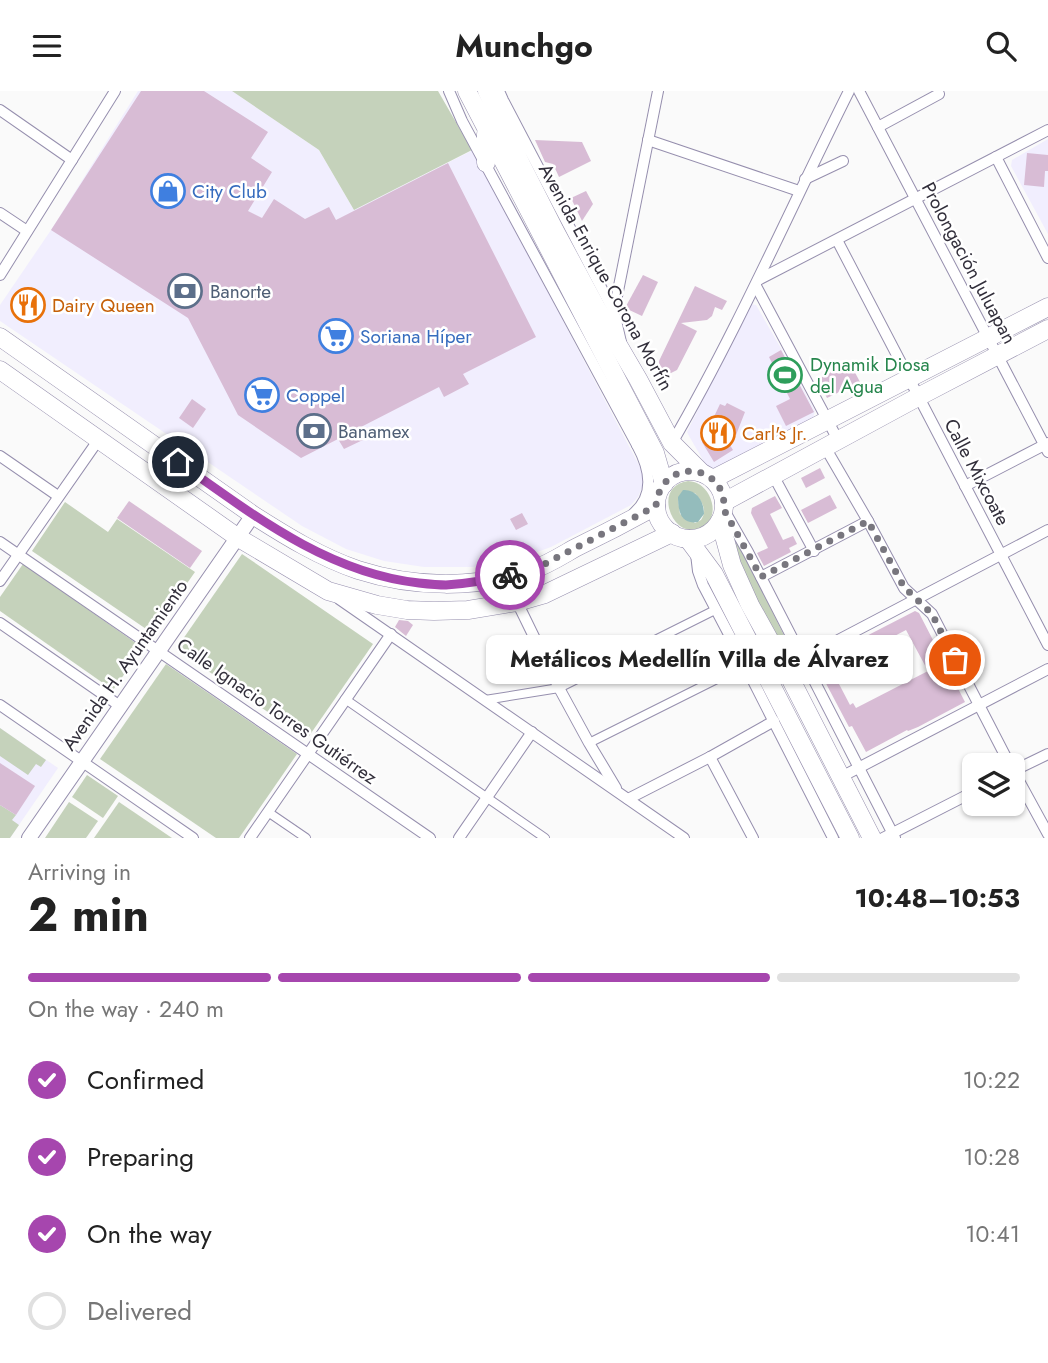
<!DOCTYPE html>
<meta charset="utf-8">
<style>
body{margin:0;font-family:Jost,sans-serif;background:#f6f6f6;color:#222;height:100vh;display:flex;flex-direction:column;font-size:26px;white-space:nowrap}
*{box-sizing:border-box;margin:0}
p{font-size:23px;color:#767676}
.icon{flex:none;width:38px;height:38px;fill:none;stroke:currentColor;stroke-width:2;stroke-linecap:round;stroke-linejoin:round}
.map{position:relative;height:747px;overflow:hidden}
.panel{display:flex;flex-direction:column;background:#fff;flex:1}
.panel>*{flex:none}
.controls{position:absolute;left:962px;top:662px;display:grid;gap:14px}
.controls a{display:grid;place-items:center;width:63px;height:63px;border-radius:10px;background:#fff;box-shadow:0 2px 5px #0004;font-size:35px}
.pin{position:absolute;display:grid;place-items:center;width:60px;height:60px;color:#fff;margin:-30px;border:4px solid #fff;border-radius:50%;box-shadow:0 2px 7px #0007}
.courier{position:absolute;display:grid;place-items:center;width:70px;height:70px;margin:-35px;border:5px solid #a646ae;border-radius:50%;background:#fff;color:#222;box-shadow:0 2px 9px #0007}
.bubble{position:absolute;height:49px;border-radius:10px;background:#fff;box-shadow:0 2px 5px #0004;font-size:23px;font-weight:700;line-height:49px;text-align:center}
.headline em{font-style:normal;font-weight:700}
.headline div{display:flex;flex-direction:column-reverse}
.headline{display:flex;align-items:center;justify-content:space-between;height:119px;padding:0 28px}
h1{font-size:46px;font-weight:700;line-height:52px}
.bar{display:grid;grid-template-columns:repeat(4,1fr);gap:10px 7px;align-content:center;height:84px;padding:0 28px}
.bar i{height:9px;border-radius:5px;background:#e0e0e0}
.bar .on{background:#a646ae}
.bar p{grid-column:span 4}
ol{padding:0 28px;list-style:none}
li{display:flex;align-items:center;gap:21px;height:77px}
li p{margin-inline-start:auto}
li .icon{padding:7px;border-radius:50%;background:#a646ae;color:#fff;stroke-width:4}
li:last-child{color:#767676}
li i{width:38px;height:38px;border:4px solid #e0e0e0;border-radius:50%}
header{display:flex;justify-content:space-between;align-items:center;height:91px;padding:0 28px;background:#fff;font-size:32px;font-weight:700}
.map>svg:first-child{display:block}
.built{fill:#f1eefe}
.green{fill:#c5d2bb;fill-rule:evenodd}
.water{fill:#94bcbc}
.building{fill:#d8bcd5;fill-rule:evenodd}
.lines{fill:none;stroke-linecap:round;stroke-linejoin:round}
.pedestrian-casing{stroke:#968fae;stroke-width:10}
.minor-casing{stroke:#968fae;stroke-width:12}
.tertiary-casing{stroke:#968fae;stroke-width:16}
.primary-casing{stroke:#968fae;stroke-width:19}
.pedestrian{stroke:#fff;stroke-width:8}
.minor{stroke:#fff;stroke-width:10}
.tertiary{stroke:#fff;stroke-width:14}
.primary{stroke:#fff;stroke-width:18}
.done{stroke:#78767e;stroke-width:7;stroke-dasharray:0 12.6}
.route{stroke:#a646ae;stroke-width:9}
.labels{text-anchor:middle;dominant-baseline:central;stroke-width:5;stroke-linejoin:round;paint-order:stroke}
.shop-label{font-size:19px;fill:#366cbe;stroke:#fff;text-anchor:start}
.street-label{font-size:19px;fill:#322f3b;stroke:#fff}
.service-label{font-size:19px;fill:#4e5e75;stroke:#fff;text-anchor:start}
.food-label{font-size:19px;fill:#c56008;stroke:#fff;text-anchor:start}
.leisure-label{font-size:19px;fill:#27864d;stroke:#fff;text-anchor:start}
</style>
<header><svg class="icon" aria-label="menu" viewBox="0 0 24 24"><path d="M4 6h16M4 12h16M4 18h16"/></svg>Munchgo<svg class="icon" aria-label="search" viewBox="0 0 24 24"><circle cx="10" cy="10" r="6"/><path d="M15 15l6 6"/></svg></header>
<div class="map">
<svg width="1048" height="747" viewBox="0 0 1048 747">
<rect width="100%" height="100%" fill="#fafafa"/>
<g class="built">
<path d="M138,0H232L319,59L354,119L473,59L640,376L643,386L642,396L638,406L631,414L551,456L518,468L473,476H424L384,470L346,458L302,435L0,230V214L51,139Z"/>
<path d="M1048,48V143L1011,75L1012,69Z"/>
<path d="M750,213L756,214L782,259L815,320L813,327L715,379L707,376L689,345L687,341Z"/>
<path d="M0,637L58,677L10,747H0Z"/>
</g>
<g class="green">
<path d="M232,0H438L472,59L354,119L319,59Z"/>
<path d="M688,390C698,391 704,395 709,404C726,438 679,456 669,417C666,403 673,392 688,390ZM695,402C702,411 708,419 701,429L695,432L680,423L678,409Z"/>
<path d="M65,411L108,441L117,428L195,481L152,542L32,460Z"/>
<path d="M738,449L795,567L787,571L756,514L733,455L734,451Z"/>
<path d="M242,463L373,553L307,648L176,558Z"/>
<path d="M23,473L143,557L113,599L0,520V506Z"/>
<path d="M166,573L297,663L239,747H216L100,668Z"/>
<path d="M0,637L46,669L41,676L36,673L28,684L0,665Z"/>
<path d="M87,684L118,705L103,727L72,706Z"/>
<path d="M69,711L98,730L86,747H45Z"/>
<path d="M119,711L172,747H94Z"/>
<path d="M0,714L16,724L12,729L19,734L10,747H0Z"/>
</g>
<path class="water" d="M683,399C697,398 704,411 704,423L698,431C681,434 678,420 678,406Z"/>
<g class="building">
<path d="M141,0H204L268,41L251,67L272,81L248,120L262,127L274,108L305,128L329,116L336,129L448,72L536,246L463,283L469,293L444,306L439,296L361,336L367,347L344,358L338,348L301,367L238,324L188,227L51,139Z"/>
<path d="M535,49L582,51L591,70L559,86L553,73L545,71Z"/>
<path d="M1027,62L1048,64V80H1045L1044,96L1024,94Z"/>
<path d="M586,100L593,113L582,130L571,107Z"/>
<path d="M643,184L658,191L642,225L625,217Z"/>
<path d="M695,195L727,210L722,219L715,216L712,225L707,229L681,232L697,240L677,279L671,282L664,281L659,274V270Z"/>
<path d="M30,200L40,207L26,227L16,220Z"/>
<path d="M781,259L814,321L786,335L776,315L790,308L769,266Z"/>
<path d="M850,272L860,291L827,307L817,288Z"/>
<path d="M192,308L206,318L193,337L179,327Z"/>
<path d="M727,312L745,321L736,344L718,335L733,359L714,371L702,351L720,313L725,315Z"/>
<path d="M820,377L825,387L806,397L801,387Z"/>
<path d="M830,404L837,417L808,432L801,419Z"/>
<path d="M775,405L782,417L770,423L783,449L793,445L797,453L789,457L791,461L764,475L757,462L768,457L751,422L752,417Z"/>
<path d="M129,410L202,460L190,477L117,427Z"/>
<path d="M522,422L528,433L516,439L510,428Z"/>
<path d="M915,520L919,522L965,611L918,636L908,640L907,639L866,661L852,635L849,636L821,583H822L814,572ZM906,539L928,580L856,617L853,612L850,614L828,572L845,571Z"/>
<path d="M399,529L408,530L413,534L406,545L395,536Z"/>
<path d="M0,672L35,695L16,724L0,714Z"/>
</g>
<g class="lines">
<g class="pedestrian-casing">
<g id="pedestrian">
<path d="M345,608L545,747"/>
<path d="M485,609L559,597L715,519"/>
<path d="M589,652L745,574"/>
<path d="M268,721L306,747"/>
</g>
</g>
<g class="minor-casing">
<g id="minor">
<path d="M449,0L462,30L637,354L655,362"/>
<path d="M499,0L503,9L614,221L621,251"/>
<path d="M859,0L1048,361"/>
<path d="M0,19L72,69"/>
<path d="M878,36L939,3"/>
<path d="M648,49L799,100"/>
<path d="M996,66L1048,167"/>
<path d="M805,88L843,70"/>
<path d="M0,122L27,140"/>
<path d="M837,149L1048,554"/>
<path d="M0,184L115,0"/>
<path d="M758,189L1048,39"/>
<path d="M756,195L838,349"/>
<path d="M614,220L658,0"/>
<path d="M672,352C738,238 790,118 849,0"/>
<path d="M825,356L868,430L904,497L932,523L1010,674"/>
<path d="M0,365L58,405"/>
<path d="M773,384L814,460"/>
<path d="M965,395L1048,352"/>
<path d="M724,419L748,461L895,747"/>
<path d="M634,422C656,403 649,376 637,354"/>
<path d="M0,451L430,747"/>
<path d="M696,463L698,480L703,494L745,574L833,747"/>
<path d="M761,486L868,430"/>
<path d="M0,490L99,348"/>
<path d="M339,508L684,747"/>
<path d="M517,511L559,597L589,652L616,697"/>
<path d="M0,532L120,615"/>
<path d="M785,577L1048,439"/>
<path d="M0,614L193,747"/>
<path d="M710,666L753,747"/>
<path d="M1013,679L1048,743"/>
<path d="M1013,680L1048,663"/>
<path d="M841,686L1048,578"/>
<path d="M628,708L710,666L774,630"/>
<path d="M250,747L391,543"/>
<path d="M459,747L532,641"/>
<path d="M883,747L975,700"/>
</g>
</g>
<g class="tertiary-casing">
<path id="tertiary" d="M29,747L253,424"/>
</g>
<g class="primary-casing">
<g id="primary">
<path d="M467,0L655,362L664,393"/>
<path d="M487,0L521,73L555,140L596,216L638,288L672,352L702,382"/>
<path d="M486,72V43"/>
<path d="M0,246L253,424C286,445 320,466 358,479C414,497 476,498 532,479C547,474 561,465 575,457C602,444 629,430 656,415"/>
<path d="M0,279L237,446L328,500L377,514L407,519L434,520L468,519L517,511L545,503L672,442"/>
<circle cx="690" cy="414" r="34"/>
<path d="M713,388L1048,216"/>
<path d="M724,411L918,306L1048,238"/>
<path d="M720,430L732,474L750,514L785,577L872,747"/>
<path d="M688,448L714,483L850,747"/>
</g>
</g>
<use href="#pedestrian" class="pedestrian"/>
<use href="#minor" class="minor"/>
<use href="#tertiary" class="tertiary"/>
<use href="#primary" class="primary"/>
</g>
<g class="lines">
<path class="done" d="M510,484L533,479L656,415C660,366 727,370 724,419L761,486L868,430L904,496L932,523L955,569"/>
<path class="route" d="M178,371C252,423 327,482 419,492C428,493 437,494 446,494C468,493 489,489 510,484"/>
</g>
<defs>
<g id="shop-ring" transform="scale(1.75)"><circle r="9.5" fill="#fff" stroke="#3f7fe0" stroke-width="1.5"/><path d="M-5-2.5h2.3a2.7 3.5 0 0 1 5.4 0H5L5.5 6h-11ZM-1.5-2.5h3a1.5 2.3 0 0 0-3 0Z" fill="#3f7fe0"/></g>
<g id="bank-ring" transform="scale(1.75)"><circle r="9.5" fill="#fff" stroke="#5c6f8a" stroke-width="1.5"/><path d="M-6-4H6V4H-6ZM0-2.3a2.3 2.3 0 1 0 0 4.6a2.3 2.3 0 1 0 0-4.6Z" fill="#5c6f8a"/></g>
<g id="restaurant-ring" transform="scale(1.75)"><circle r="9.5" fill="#fff" stroke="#e8710a" stroke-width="1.5"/><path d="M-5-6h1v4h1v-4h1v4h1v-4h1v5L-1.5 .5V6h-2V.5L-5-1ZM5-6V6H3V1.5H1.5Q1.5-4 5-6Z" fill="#e8710a"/></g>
<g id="supermarket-ring" transform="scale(1.75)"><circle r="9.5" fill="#fff" stroke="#3f7fe0" stroke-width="1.5"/><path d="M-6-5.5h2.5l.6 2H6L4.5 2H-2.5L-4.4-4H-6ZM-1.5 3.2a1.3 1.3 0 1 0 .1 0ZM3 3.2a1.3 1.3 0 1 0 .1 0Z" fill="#3f7fe0"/></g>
<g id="stadium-ring" transform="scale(1.75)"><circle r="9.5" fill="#fff" stroke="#2e9e5b" stroke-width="1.5"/><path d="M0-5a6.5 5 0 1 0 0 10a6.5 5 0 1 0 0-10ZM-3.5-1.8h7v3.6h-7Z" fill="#2e9e5b"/></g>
</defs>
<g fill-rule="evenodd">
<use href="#shop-ring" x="168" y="100"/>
<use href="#bank-ring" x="185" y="200"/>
<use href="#restaurant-ring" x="28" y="214"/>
<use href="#supermarket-ring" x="336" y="245"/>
<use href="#stadium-ring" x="785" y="284"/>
<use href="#supermarket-ring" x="262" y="304"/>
<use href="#bank-ring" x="314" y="340"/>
<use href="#restaurant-ring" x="718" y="342"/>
</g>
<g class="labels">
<g class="shop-label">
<text x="192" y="100">City Club</text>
<text x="360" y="245">Soriana Híper</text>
<text x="286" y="304">Coppel</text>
</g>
<g class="street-label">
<text transform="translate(969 172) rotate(62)">Prolongación Juluapan</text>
<text transform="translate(606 186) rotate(61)">Avenida Enrique Corona Morfín</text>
<text transform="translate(977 381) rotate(62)">Calle Mixcoate</text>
<text transform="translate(125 574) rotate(-55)">Avenida H. Ayuntamiento</text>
<text transform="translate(277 620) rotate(35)">Calle Ignacio Torres Gutiérrez</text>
</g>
<g class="service-label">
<text x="210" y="200">Banorte</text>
<text x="338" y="340">Banamex</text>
</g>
<g class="food-label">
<text x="52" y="214">Dairy Queen</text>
<text x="742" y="342">Carl's Jr.</text>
</g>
<g class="leisure-label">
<text x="810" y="273">Dynamik Diosa<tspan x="810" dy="22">del Agua</tspan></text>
</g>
</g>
</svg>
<div class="controls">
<a><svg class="icon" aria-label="layers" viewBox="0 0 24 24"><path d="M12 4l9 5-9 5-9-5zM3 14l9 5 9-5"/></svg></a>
</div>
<div class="pin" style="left:955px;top:569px;background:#ea580c"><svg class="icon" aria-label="bag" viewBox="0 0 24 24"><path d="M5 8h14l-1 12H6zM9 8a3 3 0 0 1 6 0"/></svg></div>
<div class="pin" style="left:178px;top:371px;background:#1f2937"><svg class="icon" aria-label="home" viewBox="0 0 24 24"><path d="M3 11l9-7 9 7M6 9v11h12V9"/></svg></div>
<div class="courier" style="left:510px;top:484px"><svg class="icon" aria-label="bike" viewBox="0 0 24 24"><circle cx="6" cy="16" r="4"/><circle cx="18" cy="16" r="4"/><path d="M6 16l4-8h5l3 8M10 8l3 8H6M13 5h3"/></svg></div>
<div class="bubble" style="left:486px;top:544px;width:427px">Metálicos Medellín Villa de Álvarez</div>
</div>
<section class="panel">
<div class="headline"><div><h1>2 min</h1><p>Arriving in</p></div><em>10:48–10:53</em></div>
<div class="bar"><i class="on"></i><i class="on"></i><i class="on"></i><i></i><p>On the way · 240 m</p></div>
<ol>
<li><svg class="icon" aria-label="check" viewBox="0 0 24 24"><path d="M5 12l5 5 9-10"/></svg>Confirmed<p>10:22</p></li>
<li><svg class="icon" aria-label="check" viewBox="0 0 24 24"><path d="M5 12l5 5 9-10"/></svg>Preparing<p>10:28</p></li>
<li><svg class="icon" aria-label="check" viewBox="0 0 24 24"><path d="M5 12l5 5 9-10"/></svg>On the way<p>10:41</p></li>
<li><i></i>Delivered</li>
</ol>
</section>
